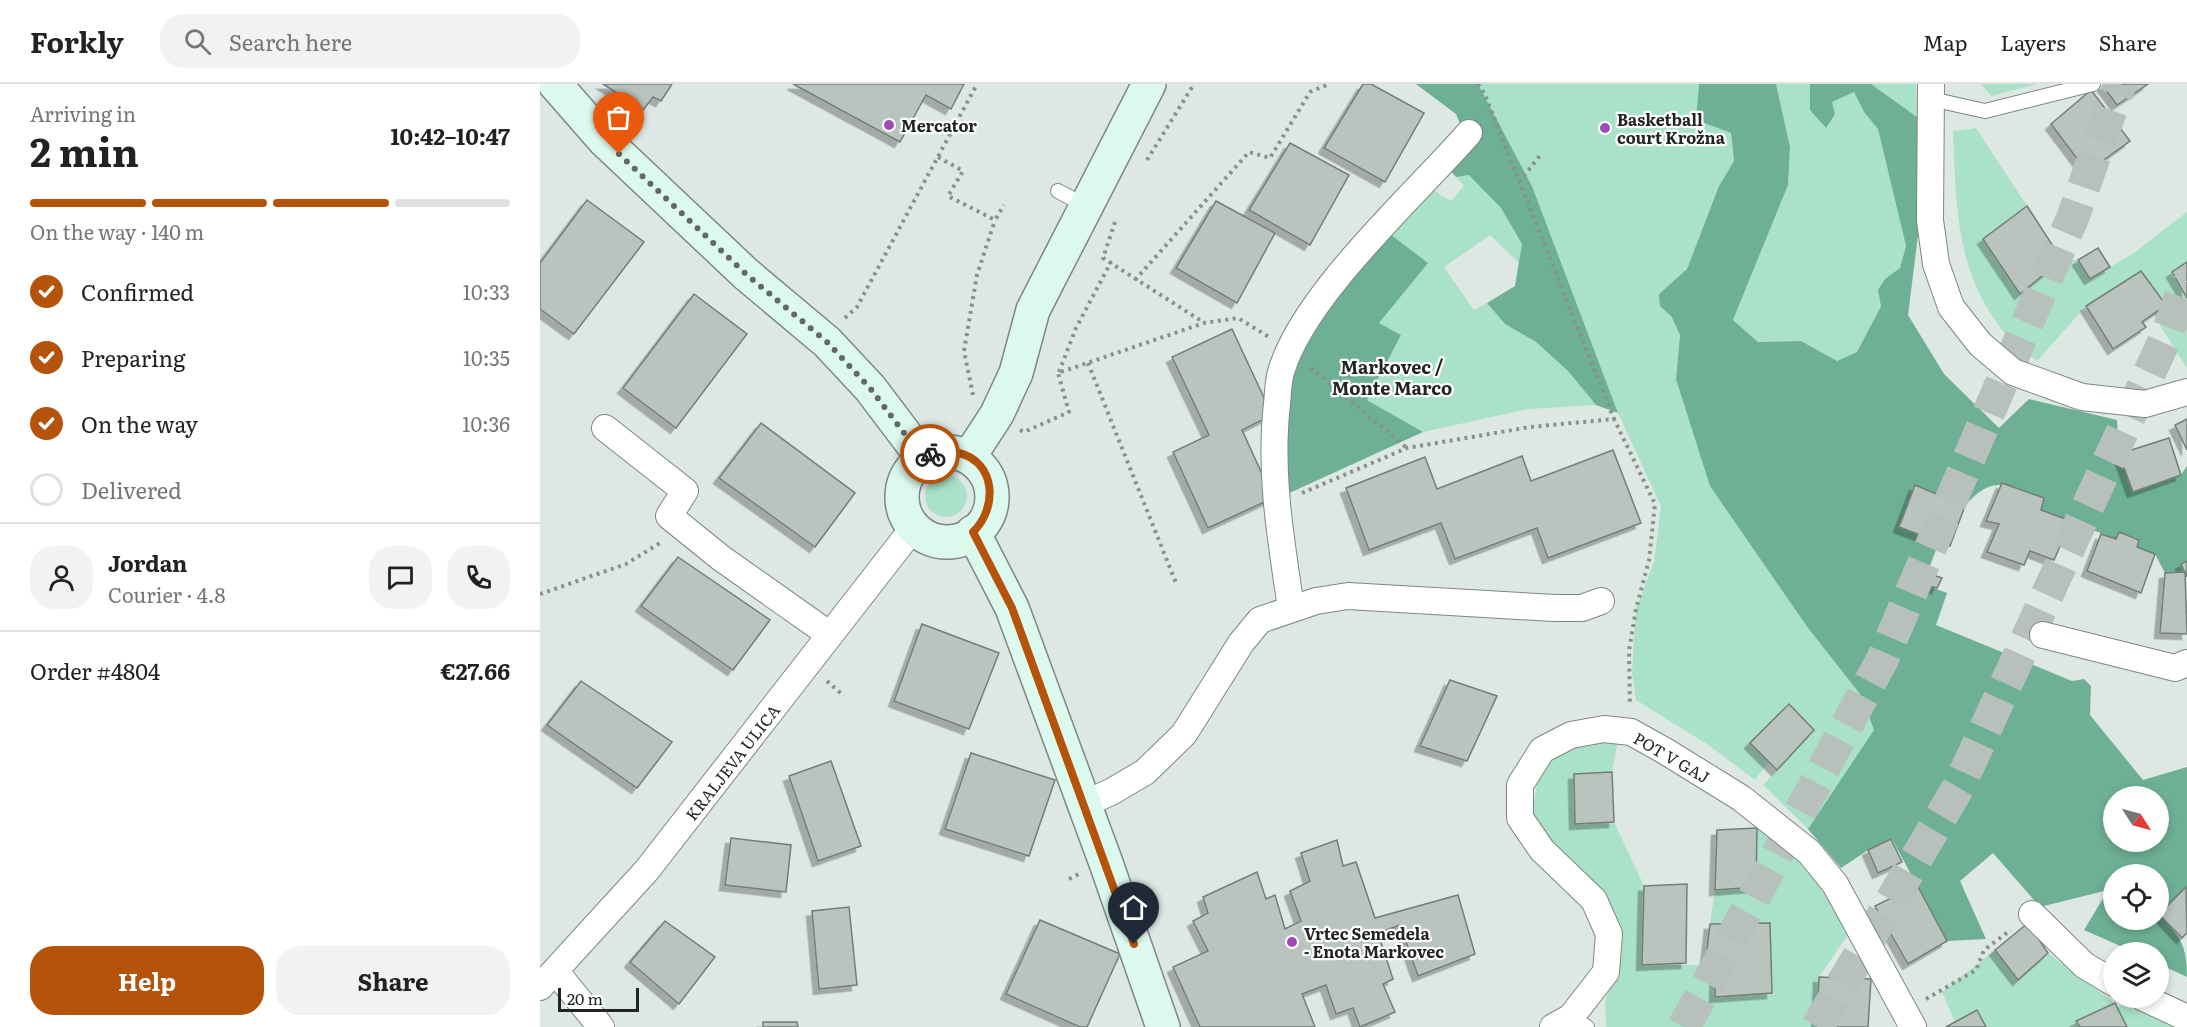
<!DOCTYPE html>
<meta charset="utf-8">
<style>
body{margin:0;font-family:Literata,serif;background:#f2f2f2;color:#222;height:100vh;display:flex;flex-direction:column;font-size:22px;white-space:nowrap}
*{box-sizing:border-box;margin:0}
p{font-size:20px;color:#767676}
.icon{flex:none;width:33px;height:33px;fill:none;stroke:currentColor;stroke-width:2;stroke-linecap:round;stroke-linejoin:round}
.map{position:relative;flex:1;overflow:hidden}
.details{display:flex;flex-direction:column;background:#fff;width:540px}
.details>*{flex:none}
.needle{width:39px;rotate:126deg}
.tools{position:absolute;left:1563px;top:702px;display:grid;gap:12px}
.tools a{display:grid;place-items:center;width:66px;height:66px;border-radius:50%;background:#fff;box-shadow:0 3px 9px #0003;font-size:30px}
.scale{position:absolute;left:18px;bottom:15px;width:81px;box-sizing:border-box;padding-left:6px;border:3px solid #212423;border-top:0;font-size:16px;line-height:21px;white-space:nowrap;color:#212423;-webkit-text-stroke:4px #fff;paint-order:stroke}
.pin{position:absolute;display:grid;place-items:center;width:51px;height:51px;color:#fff;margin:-62px -26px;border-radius:50% 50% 50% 0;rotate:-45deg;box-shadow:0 0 6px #0007}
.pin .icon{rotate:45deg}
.courier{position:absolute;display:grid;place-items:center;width:60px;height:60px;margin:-30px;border:4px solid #b45309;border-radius:50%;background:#fff;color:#222;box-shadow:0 2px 8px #0007}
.head em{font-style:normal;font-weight:700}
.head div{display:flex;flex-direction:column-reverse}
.head{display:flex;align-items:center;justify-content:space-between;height:102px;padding:0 30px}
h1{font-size:39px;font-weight:700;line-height:45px}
.bar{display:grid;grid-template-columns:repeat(4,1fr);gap:9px 6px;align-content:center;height:72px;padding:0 30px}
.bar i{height:8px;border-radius:4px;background:#e0e0e0}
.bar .current{background:#b45309}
.bar p{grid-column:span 4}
.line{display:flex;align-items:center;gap:15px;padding:0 30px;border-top:2px solid #e0e0e0}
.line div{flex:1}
.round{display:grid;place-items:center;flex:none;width:63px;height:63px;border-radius:24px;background:#f2f2f2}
ol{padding:0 30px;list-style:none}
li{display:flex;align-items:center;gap:18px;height:66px}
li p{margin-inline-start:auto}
li .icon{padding:6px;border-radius:50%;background:#b45309;color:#fff;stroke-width:4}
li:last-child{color:#767676}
li i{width:33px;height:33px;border:3px solid #e0e0e0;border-radius:50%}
.action{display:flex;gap:12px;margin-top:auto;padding:12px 30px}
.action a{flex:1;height:69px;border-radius:24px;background:#b45309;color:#fff;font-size:24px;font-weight:700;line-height:69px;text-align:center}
.action a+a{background:#f2f2f2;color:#222}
header{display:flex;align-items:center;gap:36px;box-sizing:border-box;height:84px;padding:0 30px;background:#fff;border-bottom:2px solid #e0e0e0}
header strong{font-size:28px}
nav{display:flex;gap:33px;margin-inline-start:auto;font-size:21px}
.search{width:420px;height:54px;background:#f2f2f2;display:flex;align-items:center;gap:15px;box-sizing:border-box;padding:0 21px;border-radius:24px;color:#767676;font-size:22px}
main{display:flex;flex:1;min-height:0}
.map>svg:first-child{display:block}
.green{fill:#a9e2c9}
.forest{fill:#6db095;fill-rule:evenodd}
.building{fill:#bac4bf;stroke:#747d79;stroke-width:1.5;filter:url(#shadow)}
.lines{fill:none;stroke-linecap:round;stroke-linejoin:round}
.highway-tunnel{stroke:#b7c0bd;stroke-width:33;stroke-dasharray:33 16;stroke-linecap:butt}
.lane-casing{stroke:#7e8783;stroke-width:16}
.street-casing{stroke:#7e8783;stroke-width:28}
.secondary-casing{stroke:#7e8783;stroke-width:36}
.path{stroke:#89908d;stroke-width:4;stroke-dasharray:3 4.5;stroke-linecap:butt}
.lane{stroke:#fff;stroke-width:14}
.street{stroke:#fff;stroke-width:26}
.secondary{stroke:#dcf9ee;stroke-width:33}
.done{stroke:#636866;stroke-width:6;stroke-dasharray:0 10.8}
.route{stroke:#b45309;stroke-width:8}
.poi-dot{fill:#9e4bba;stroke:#fff;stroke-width:2}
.labels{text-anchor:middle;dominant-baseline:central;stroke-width:4.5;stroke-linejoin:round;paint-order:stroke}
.poi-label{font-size:16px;font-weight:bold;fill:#212423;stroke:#fff;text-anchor:start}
.street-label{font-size:16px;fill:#212423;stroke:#fff}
.neighbourhood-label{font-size:18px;font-weight:bold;fill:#212423;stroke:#fff}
</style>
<header>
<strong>Forkly</strong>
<div class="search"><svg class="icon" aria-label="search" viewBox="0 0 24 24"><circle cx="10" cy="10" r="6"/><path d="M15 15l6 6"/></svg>Search here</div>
<nav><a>Map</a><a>Layers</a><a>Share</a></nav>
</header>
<main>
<section class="details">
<div class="head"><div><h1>2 min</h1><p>Arriving in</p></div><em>10:42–10:47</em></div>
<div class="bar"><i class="current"></i><i class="current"></i><i class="current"></i><i></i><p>On the way · 140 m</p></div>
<ol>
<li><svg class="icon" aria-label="check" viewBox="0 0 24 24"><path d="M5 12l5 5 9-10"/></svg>Confirmed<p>10:33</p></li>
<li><svg class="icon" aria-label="check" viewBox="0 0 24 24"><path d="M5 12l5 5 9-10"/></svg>Preparing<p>10:35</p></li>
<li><svg class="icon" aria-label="check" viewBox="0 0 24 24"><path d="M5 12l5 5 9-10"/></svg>On the way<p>10:36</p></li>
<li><i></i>Delivered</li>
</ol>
<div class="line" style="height:108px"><a class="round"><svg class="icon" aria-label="person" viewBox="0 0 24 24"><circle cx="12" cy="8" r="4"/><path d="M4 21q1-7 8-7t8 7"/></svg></a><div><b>Jordan</b><p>Courier · 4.8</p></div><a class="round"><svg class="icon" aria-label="chat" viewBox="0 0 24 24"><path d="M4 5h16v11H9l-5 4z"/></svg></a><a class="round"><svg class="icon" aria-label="phone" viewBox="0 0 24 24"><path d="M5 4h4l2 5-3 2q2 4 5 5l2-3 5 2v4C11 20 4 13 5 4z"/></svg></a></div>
<div class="line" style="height:78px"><div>Order #4804</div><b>€27.66</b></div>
<div class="action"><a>Help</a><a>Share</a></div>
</section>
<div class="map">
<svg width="1647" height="943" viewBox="0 0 1647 943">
<defs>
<filter id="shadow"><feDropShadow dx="-5.5" dy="5.5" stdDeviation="0" flood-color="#0004"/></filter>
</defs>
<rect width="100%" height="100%" fill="#dde7e3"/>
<g class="green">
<path d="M938,0H1159L1156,36L1191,49L1194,77L1179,102L1147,185L1119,210L1140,251L1136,295L1226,481L1268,544L1320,610L1334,647L1268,745L1223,701L1273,646L1249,620L1210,658L1229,678L1215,696L1167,660L1096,616L1092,589L1096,525L1114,478L1121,422L1078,329L992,102Z"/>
<path d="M1236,0H1270V26L1314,8L1324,28L1338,45L1366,162L1360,184L1345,195L1341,221L1317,268L1297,277L1261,257L1218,258L1193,236L1248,101L1250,63Z"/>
<path d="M1331,0H1376L1377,33Z"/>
<path d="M1441,0H1497L1451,12Z"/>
<path d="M1436,44L1487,122L1443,155L1480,210L1522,176H1538L1551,195L1595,168L1647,128V178L1632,188L1647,214V284L1613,230L1625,221L1601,187L1546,222L1497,277C1485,267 1469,256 1460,243C1415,184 1416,117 1413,47Z"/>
<path d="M929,90L961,124L982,161L979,179L950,151L904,183L934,226L947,219L965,240L996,258L1028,287L1056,321L988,325L883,348L827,316L861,251L839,239L887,179L842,144L889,104L911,117L924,102L916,93Z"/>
<circle cx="406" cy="412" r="21"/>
<path d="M1045,655H1078L1072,688L1036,740L1074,738L1104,802L1102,881H1176L1175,913L1232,909L1230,839L1170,840L1175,806L1217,744L1254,766L1288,813L1309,849L1279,893L1277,943H1066L1065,918L1079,875L993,729L997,697L1010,673Z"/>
<path d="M1455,866L1478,896L1508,869L1575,919L1537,937L1540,943H1446L1437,926L1415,938L1402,908Z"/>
<path d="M1593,915L1647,943H1587L1577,924Z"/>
</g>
<g class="forest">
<path d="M876,0H938L992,102L1078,329L1056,321L1028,287L996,258L965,240L947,219L975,202L982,160L961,124L929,91L916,93L903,78L921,42L916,30Z"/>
<path d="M1159,0H1236L1250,63L1248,101L1193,236L1218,258L1261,257L1297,277L1317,268L1341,222L1338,206L1345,195L1360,184L1366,162L1338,45L1324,28L1314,8L1292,18L1295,30L1286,44L1270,26V0H1331L1377,33L1380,135L1368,231L1404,290L1459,344L1489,315L1577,336L1579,370L1593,408L1641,391L1647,382V477L1645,488L1625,489L1615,470L1597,463L1599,455L1579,448L1576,455L1501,426L1504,414C1468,402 1453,389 1425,422L1375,402L1359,443L1399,458L1383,500L1407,509L1396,541L1532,597L1544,595L1551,602L1550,631L1603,696L1647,683V804L1619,830C1640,853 1647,860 1647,893L1619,880L1618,868H1594L1544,846L1568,806L1500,823L1453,769L1420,797L1446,855L1407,857L1352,755L1328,766L1301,784L1268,745L1334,646L1320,610L1268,544L1170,402L1136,295L1140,251L1131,232L1120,222L1119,210L1147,185L1179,102L1194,77L1191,49L1156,36ZM1574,712H1618V758H1574ZM1574,790H1618V836H1574Z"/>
<path d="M842,144L888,179L839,239L861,251L827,316L883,348L745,411L744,268Z"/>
</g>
<g class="building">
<path d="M63,0H132L121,17L113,13L103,26Z"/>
<path d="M253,0H424L411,25L386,11L360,58Z"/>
<path d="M823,0H831L884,29L845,98L784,64Z"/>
<path d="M1565,0H1608L1577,21L1563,2Z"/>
<path d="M1551,6L1590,57L1547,88L1511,40Z"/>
<path d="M750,59L809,91L770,161L709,126Z"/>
<path d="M47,116L104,158L34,250L0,225V179Z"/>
<path d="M676,117L735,149L697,219L636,184Z"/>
<path d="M1487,122L1522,176L1480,210L1443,155Z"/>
<path d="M1558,164L1570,183L1550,195L1538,176Z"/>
<path d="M1647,178V214L1632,188Z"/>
<path d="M1601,187L1626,221L1602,238L1606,243L1573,265L1546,222Z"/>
<path d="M154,210L207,250L136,344L83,304Z"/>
<path d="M692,245L732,331L702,346L733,414L668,444L633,368L669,351L632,273Z"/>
<path d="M1647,335V366L1635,341Z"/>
<path d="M221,339L315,409L275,463L179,394Z"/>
<path d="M1629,354L1641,391L1593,408L1579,370Z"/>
<path d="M1073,366L1101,439L1008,474L997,444L915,475L901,439L829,466L806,404L885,373L897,405L982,372L991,397Z"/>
<path d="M1462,399L1504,414L1501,426L1531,437L1514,476L1490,467L1484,481L1447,468L1459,440L1446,437Z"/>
<path d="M1375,401L1425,422L1410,462L1359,443Z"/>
<path d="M1579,448L1599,456L1597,463L1615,470L1601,509L1547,487L1561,450L1576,455Z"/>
<path d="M138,473L230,536L193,586L101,522Z"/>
<path d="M1647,477V493L1641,480Z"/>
<path d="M1645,488L1647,550L1620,549L1625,489Z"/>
<path d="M1387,489L1402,494L1397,504L1382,500Z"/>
<path d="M382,540L459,569L429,645L354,617Z"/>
<path d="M910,596L957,612L927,677L880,662Z"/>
<path d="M41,597L132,658L97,704L7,641Z"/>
<path d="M1249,620L1274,646L1237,686L1210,659Z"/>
<path d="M431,669L515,696L489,772L405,745Z"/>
<path d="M291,677L321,762L278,777L249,692Z"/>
<path d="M1072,688L1074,738L1035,740L1034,690Z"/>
<path d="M1217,744L1216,803L1175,806L1177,746Z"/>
<path d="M191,754L251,761L246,808L185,801Z"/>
<path d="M1351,755L1362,778L1338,789L1328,766Z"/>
<path d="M797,756L803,782L816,778L835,834L918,811L935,870L878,892L860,841L838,849L853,895L843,900L855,928L820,943L813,924L796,930L786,901L762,910L775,943H660L633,883L668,867L653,837L668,829L663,813L717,788L726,815L735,811L745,845L761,837L750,807L770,797L761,769Z"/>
<path d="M1147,800L1146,879L1102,881L1104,802Z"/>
<path d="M1377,801L1407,857L1368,880L1335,822Z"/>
<path d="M1646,803L1647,849L1642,854L1619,830Z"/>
<path d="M309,823L317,901L279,905L272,827Z"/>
<path d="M500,836L580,870L547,943H540L466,910Z"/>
<path d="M125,837L175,873L139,920L90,878Z"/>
<path d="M1230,839L1232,909L1175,913L1176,881L1165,883L1170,840Z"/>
<path d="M1488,839L1508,869L1478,896L1455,866Z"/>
<path d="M1279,893L1331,895L1328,943H1277Z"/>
<path d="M1575,919L1587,943H1540L1536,937Z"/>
<path d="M1437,926L1446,943H1406L1415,938Z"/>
<path d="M223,938H257L258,943H223Z"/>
</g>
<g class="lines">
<g class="highway-tunnel">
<path d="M1144,943L1342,576L1533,133L1580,0"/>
<path d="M1277,943L1419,702L1625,255L1647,197"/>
</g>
<g class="lane-casing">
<g id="lane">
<path d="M1391,15L1445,27L1553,0"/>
<path d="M518,107L546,122"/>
<path d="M1031,933L1047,943"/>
</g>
</g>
<g class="street-casing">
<g id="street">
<path d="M1391,0L1390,136L1396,180L1411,223L1440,260L1473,288L1542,313L1605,320L1647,308"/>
<path d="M65,344L145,407L129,432L181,474L290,551"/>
<path d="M751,524C741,456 729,389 737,320C738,310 738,298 741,288C763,211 875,111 929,49"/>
<path d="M1503,551L1635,584L1647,579"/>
<path d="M544,720L571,708L605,688L644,650L701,559L720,536L776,517L808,512L1014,524H1042L1061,517"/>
<path d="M1492,830L1544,881L1574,899"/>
<path d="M16,888L61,943"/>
<path d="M0,903L107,786L374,443"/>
<path d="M1604,914L1647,934"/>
<path d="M1013,943L1031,933L1066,888L1069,850L1054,816L1002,766L980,734V701L1002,666L1031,651L1064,645L1091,648L1125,667L1201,714L1269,768L1295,800L1373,943"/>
</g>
</g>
<g class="secondary-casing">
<g id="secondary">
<path d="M15,0L64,56L206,190L287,258L330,304L383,374"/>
<circle cx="407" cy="413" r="45"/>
<path d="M429,373L457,330L476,289L493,226L609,0"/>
<path d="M433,448L472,524L566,779L623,943"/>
</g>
</g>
<g class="path">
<path d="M938,0L945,11L1074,335"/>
<path d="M398,73L423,87L408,112L455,136L464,121"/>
<path d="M607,76L654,0"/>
<path d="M979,98L1002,69"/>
<path d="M575,138L563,174L663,238"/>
<path d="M595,196L709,68L730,74L770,8L789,0"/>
<path d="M305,234L317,223L437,0"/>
<path d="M548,279L636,499"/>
<path d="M771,284L867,364"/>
<path d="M519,288L536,244L571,178"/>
<path d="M433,311L424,267L437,191L455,136"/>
<path d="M480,346L484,348L529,328L518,289L664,239L698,234L729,253"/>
<path d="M762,409L867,364L990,343L1074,335L1115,420L1109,476L1096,525L1089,567L1090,622"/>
<path d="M0,510L86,480L120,459"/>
<path d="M287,597L304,612"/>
<path d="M529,795L539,790"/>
<path d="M1386,915L1436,886L1444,866L1471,846"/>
</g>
<use href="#lane" class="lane"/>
<use href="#street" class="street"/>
<use href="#secondary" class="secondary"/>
</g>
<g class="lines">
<path class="done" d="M79,70L206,190L287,258L330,304L383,374L390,370"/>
<path class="route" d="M390,370C399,369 410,367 419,369C456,378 458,424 433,448L472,524L594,860"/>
</g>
<g class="poi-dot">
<circle cx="349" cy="41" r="6"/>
<circle cx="1065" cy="44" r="6"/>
<circle cx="752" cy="858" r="6"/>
</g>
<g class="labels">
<g class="poi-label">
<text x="1077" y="35">Basketball<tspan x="1077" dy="18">court Krožna</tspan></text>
<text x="361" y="41">Mercator</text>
<text x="764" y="849">Vrtec Semedela<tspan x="764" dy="18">- Enota Markovec</tspan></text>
</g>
<g class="street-label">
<text transform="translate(1132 673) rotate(30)">POT V GAJ</text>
<text transform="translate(192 678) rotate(-52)">KRALJEVA ULICA</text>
</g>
<g class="neighbourhood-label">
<text x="852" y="282">Markovec /<tspan x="852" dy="21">Monte Marco</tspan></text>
</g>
</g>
</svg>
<div class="tools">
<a><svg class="needle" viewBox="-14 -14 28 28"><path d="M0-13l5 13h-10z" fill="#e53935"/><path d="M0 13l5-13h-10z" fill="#767676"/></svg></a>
<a><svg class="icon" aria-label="locate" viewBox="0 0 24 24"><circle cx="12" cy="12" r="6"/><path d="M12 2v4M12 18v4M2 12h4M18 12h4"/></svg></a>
<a><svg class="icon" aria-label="layers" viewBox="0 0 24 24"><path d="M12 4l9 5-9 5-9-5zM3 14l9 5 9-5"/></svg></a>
</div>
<div class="scale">20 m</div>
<div class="pin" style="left:79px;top:70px;background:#ea580c"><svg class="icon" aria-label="bag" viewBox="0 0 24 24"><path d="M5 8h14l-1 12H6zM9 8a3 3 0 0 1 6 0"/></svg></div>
<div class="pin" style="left:594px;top:860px;background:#1f2937"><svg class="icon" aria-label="home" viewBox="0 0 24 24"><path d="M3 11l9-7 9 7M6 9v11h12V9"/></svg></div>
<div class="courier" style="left:390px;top:370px"><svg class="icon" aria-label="bike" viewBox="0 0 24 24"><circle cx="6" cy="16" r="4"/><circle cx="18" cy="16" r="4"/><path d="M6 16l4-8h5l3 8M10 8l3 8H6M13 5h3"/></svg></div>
</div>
</main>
